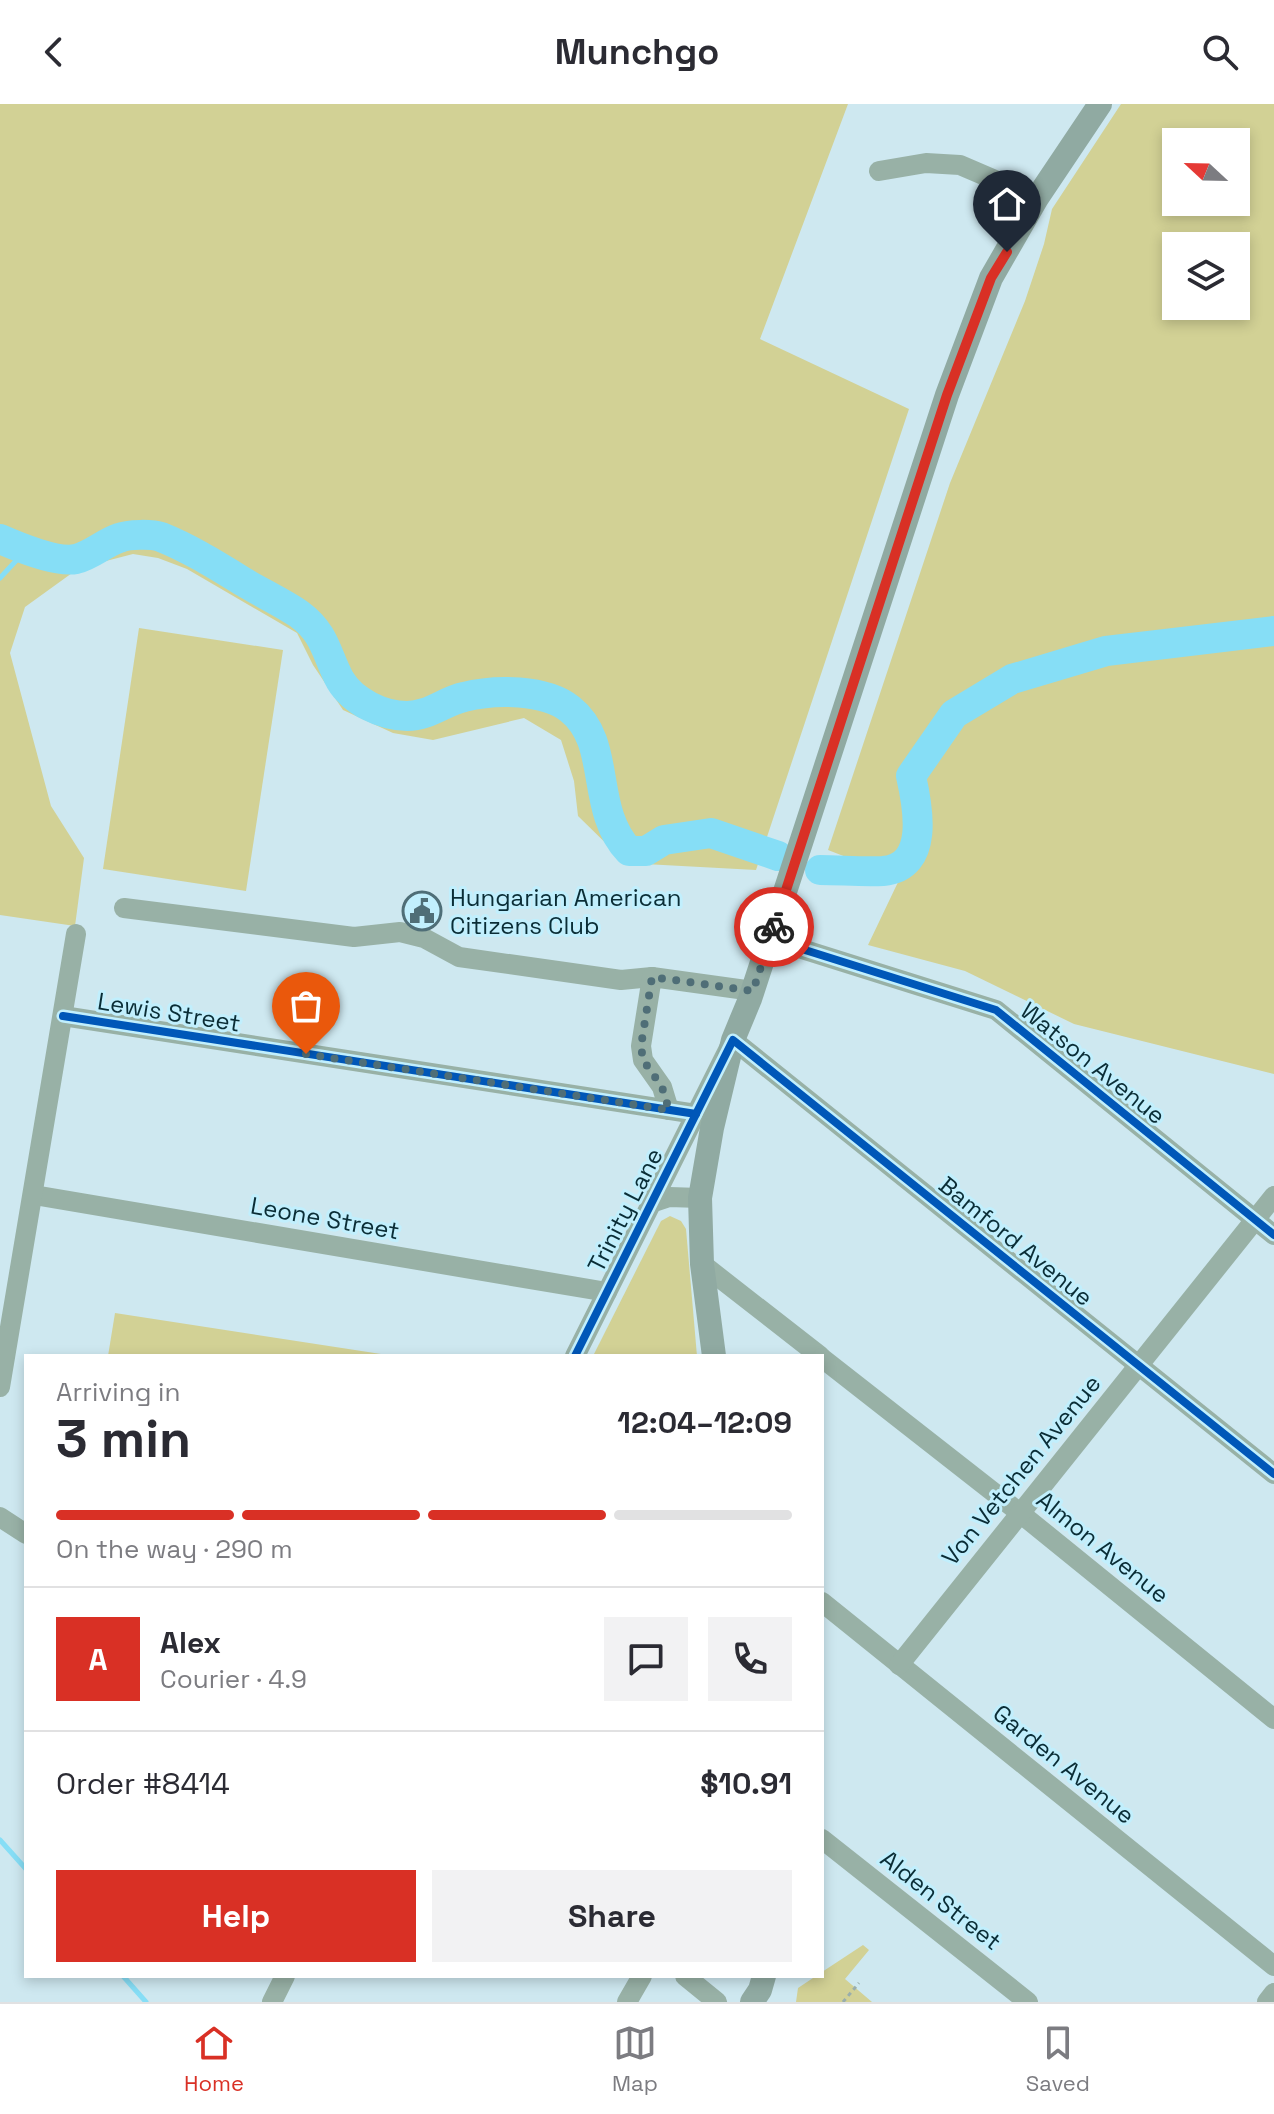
<!DOCTYPE html>
<meta charset="utf-8">
<style>
body{margin:0;font-family:"Space Grotesk",sans-serif;background:#f2f2f3;color:#2b2b33;height:100vh;display:flex;flex-direction:column;font-size:30px;white-space:nowrap}
*{box-sizing:border-box;margin:0}
p{font-size:26px;color:#7c7c81}
.icon{flex:none;width:44px;height:44px;fill:none;stroke:currentColor;stroke-width:2;stroke-linecap:round;stroke-linejoin:round}
.map{position:relative;flex:1;overflow:hidden}
.details{position:absolute;left:24px;top:1250px;width:800px;height:624px;display:flex;flex-direction:column;background:#fff;border-radius:0px;box-shadow:0 4px 12px #0003}
.details>*{flex:none}
.needle{width:52px;rotate:292deg}
.tools{position:absolute;left:1162px;top:24px;display:grid;gap:16px}
.tools a{display:grid;place-items:center;width:88px;height:88px;border-radius:0px;background:#fff;box-shadow:0 4px 12px #0003;font-size:40px}
.pin{position:absolute;display:grid;place-items:center;width:68px;height:68px;color:#fff;margin:-82px -34px;border-radius:50% 50% 50% 0;rotate:-45deg;box-shadow:0 0 8px #0007}
.pin .icon{rotate:45deg}
.courier{position:absolute;display:grid;place-items:center;width:80px;height:80px;margin:-40px;border:6px solid #d93025;border-radius:50%;background:#fff;color:#222;box-shadow:0 2px 10px #0007}
.overview em{font-style:normal;font-weight:700}
.overview div{display:flex;flex-direction:column-reverse}
.overview{display:flex;align-items:center;justify-content:space-between;height:136px;padding:0 32px}
h1{font-size:52px;font-weight:700;line-height:60px}
.bar{display:grid;grid-template-columns:repeat(4,1fr);gap:12px 8px;align-content:center;height:96px;padding:0 32px}
.bar i{height:10px;border-radius:6px;background:#e1e1e2}
.bar .current{background:#d93025}
.bar p{grid-column:span 4}
.line{display:flex;align-items:center;gap:20px;padding:0 32px;border-top:2px solid #e1e1e2}
.line div{flex:1}
.round{display:grid;place-items:center;flex:none;width:84px;height:84px;border-radius:0px;background:#f2f2f3}
.cta{display:flex;gap:16px;margin-top:auto;padding:16px 32px}
.cta a{flex:1;height:92px;border-radius:0px;background:#d93025;color:#fff;font-size:32px;font-weight:700;line-height:92px;text-align:center}
.cta a+a{background:#f2f2f3;color:#2b2b33}
header{display:flex;justify-content:space-between;align-items:center;height:104px;padding:0 32px;background:#fff;font-size:36px;font-weight:700}
.tab-bar{display:flex;justify-content:space-around;align-items:center;height:112px;border-top:2px solid #e1e1e2;background:#fff;font-size:22px;color:#7c7c81}
.tab-bar a{display:grid;justify-items:center;gap:4px}
.tab-bar .current{color:#d93025}
.map>svg:first-child{display:block}
.green{fill:#d2d195;fill-rule:evenodd}
.lines{fill:none;stroke-linecap:round;stroke-linejoin:round}
.stream{stroke:#86def6;stroke-width:5}
.river{stroke:#86def6;stroke-width:30}
.path{stroke:#99aeac;stroke-width:3;stroke-dasharray:4 4;stroke-linecap:butt}
.minor{stroke:#98b1a6;stroke-width:20}
.major{stroke:#90aaa2;stroke-width:24}
.cycleway-casing{stroke:#c1effd;stroke-width:13}
.cycleway{stroke:#0057b8;stroke-width:8}
.done{stroke:#4f6e77;stroke-width:8;stroke-dasharray:0 14.4}
.route{stroke:#d93025;stroke-width:10}
.labels{text-anchor:middle;dominant-baseline:central;stroke-width:6;stroke-linejoin:round;paint-order:stroke}
.poi-label{font-size:24px;fill:#0a2d36;stroke:#c1effd;text-anchor:start}
.street-label{font-size:24px;fill:#0a2d36;stroke:#c1effd}
</style>
<header><svg class="icon" aria-label="back" viewBox="0 0 24 24"><path d="M15 5l-7 7 7 7"/></svg>Munchgo<svg class="icon" aria-label="search" viewBox="0 0 24 24"><circle cx="10" cy="10" r="6"/><path d="M15 15l6 6"/></svg></header>
<div class="map">
<svg width="1274" height="1898" viewBox="0 0 1274 1898">
<rect width="100%" height="100%" fill="#cee8f0"/>
<g class="green">
<path d="M0,0H848L760,235L909,305L756,766L626,759L578,712L574,677L561,636L524,614L433,636L393,629L343,606L313,561L297,529L187,465L158,454L133,450L79,464L25,503L10,549L51,702L84,754L75,822L0,811Z"/>
<path d="M1121,0H1274V970L1074,920L965,867L868,841L900,774L828,746L950,379L1025,197L1044,140L1052,105ZM1176,38H1236V98H1176ZM1176,142H1236V202H1176Z"/>
<path d="M139,524L283,546L246,787L103,765Z"/>
<path d="M670,1112L681,1117L686,1125L697,1252H593L661,1117Z"/>
<path d="M115,1209L394,1252H108Z"/>
<path d="M863,1841L869,1846L845,1875L872,1898H796L798,1884L816,1872H822V1868Z"/>
</g>
<g class="lines">
<g class="stream">
<path d="M0,474L26,446"/>
<path d="M0,1736L26,1765"/>
<path d="M123,1872L146,1898"/>
</g>
<g class="river">
<path d="M0,435C18,443 57,459 76,455C92,451 104,439 119,434C129,430 152,430 161,433C191,445 219,463 247,480C264,490 283,499 299,510C326,530 326,550 340,576C353,598 383,612 407,612C429,612 445,597 464,593C495,585 545,585 570,605C613,639 589,705 629,747H646L664,736L711,729L778,752"/>
<path d="M820,766C840,766 862,768 883,767C930,763 918,703 911,672L954,610L1012,575L1106,547L1274,527"/>
</g>
<path class="path" d="M843,1898L859,1879"/>
<g class="minor">
<path d="M879,67L926,59L960,61L1037,94"/>
<path d="M124,804L354,833L400,828L424,834L459,853L621,876L652,873"/>
<path d="M770,835L996,906L1274,1131"/>
<path d="M63,912L696,1010"/>
<path d="M669,1006L662,983L643,956L641,942L652,873L753,887"/>
<path d="M34,1091L607,1188"/>
<path d="M651,1099L669,1093L700,1094"/>
<path d="M702,1160L820,1252"/>
<path d="M575,1252L733,936L1274,1370"/>
<path d="M822,1254L1020,1409L1274,1615"/>
<path d="M0,1283L76,830"/>
<path d="M0,1413L26,1430"/>
<path d="M822,1498L1274,1862"/>
<path d="M899,1561L1274,1092"/>
<path d="M822,1735L1028,1898"/>
<path d="M685,1872L717,1898"/>
<path d="M272,1898L285,1872"/>
<path d="M627,1898L642,1872"/>
<path d="M1267,1898L1274,1889"/>
</g>
<g class="major">
<path d="M714,1252L702,1160L700,1094L712,1024L733,936L750,895L947,291L991,174L1037,94L1100,0"/>
<path d="M752,1898L760,1886L764,1872"/>
</g>
<g class="cycleway-casing">
<g id="cycleway">
<path d="M770,835L996,906L1274,1131"/>
<path d="M63,912L696,1010"/>
<path d="M575,1252L733,936L1274,1370"/>
</g>
</g>
<use href="#cycleway" class="cycleway"/>
</g>
<g class="lines">
<path class="done" d="M306,950L669,1006L662,983L643,956L641,942L652,873L753,887L774,823"/>
<path class="route" d="M774,823L947,291L991,174L1007,148"/>
</g>
<defs>
<g id="civic-ring" transform="scale(2)"><circle r="9.5" fill="#c1effd" stroke="#4f6e77" stroke-width="1.5"/><path d="M-.6-6.5H3V-4.5H.6V-3L4-1V1h2V6H-6V1h2V-1L-.6-3ZM-1.2 2.5V6h2.4V2.5Z" fill="#4f6e77"/></g>
</defs>
<g fill-rule="evenodd">
<use href="#civic-ring" x="422" y="807"/>
</g>
<g class="labels">
<g class="poi-label">
<text x="450" y="793">Hungarian American<tspan x="450" dy="28">Citizens Club</tspan></text>
</g>
<g class="street-label">
<text transform="translate(169 908) rotate(9)">Lewis Street</text>
<text transform="translate(1093 959) rotate(39)">Watson Avenue</text>
<text transform="translate(625 1106) rotate(-63)">Trinity Lane</text>
<text transform="translate(325 1114) rotate(10)">Leone Street</text>
<text transform="translate(1016 1137) rotate(39)">Bamford Avenue</text>
<text transform="translate(1021 1366) rotate(-51)">Von Vetchen Avenue</text>
<text transform="translate(1103 1443) rotate(39)">Almon Avenue</text>
<text transform="translate(1064 1660) rotate(39)">Garden Avenue</text>
<text transform="translate(941 1796) rotate(38)">Alden Street</text>
</g>
</g>
</svg>
<div class="tools">
<a><svg class="needle" viewBox="-14 -14 28 28"><path d="M0-13l5 13h-10z" fill="#e53935"/><path d="M0 13l5-13h-10z" fill="#7c7c81"/></svg></a>
<a><svg class="icon" aria-label="layers" viewBox="0 0 24 24"><path d="M12 4l9 5-9 5-9-5zM3 14l9 5 9-5"/></svg></a>
</div>
<div class="pin" style="left:306px;top:950px;background:#ea580c"><svg class="icon" aria-label="bag" viewBox="0 0 24 24"><path d="M5 8h14l-1 12H6zM9 8a3 3 0 0 1 6 0"/></svg></div>
<div class="pin" style="left:1007px;top:148px;background:#1f2937"><svg class="icon" aria-label="home" viewBox="0 0 24 24"><path d="M3 11l9-7 9 7M6 9v11h12V9"/></svg></div>
<div class="courier" style="left:774px;top:823px"><svg class="icon" aria-label="bike" viewBox="0 0 24 24"><circle cx="6" cy="16" r="4"/><circle cx="18" cy="16" r="4"/><path d="M6 16l4-8h5l3 8M10 8l3 8H6M13 5h3"/></svg></div>
<section class="details">
<div class="overview"><div><h1>3 min</h1><p>Arriving in</p></div><em>12:04–12:09</em></div>
<div class="bar"><i class="current"></i><i class="current"></i><i class="current"></i><i></i><p>On the way · 290 m</p></div>
<div class="line" style="height:144px"><b class="round" style="background:#d93025;color:#fff">A</b><div><b>Alex</b><p>Courier · 4.9</p></div><a class="round"><svg class="icon" aria-label="chat" viewBox="0 0 24 24"><path d="M4 5h16v11H9l-5 4z"/></svg></a><a class="round"><svg class="icon" aria-label="phone" viewBox="0 0 24 24"><path d="M5 4h4l2 5-3 2q2 4 5 5l2-3 5 2v4C11 20 4 13 5 4z"/></svg></a></div>
<div class="line" style="height:104px"><div>Order #8414</div><b>$10.91</b></div>
<div class="cta"><a>Help</a><a>Share</a></div>
</section>
</div>
<nav class="tab-bar">
<a class="current"><svg class="icon" aria-label="home" viewBox="0 0 24 24"><path d="M3 11l9-7 9 7M6 9v11h12V9"/></svg>Home</a>
<a><svg class="icon" aria-label="map" viewBox="0 0 24 24"><path d="M3 6l6-2 6 2 6-2v14l-6 2-6-2-6 2zM9 4v14M15 6v14"/></svg>Map</a>
<a><svg class="icon" aria-label="saved" viewBox="0 0 24 24"><path d="M7 4h10v16l-5-4-5 4z"/></svg>Saved</a>
</nav>
